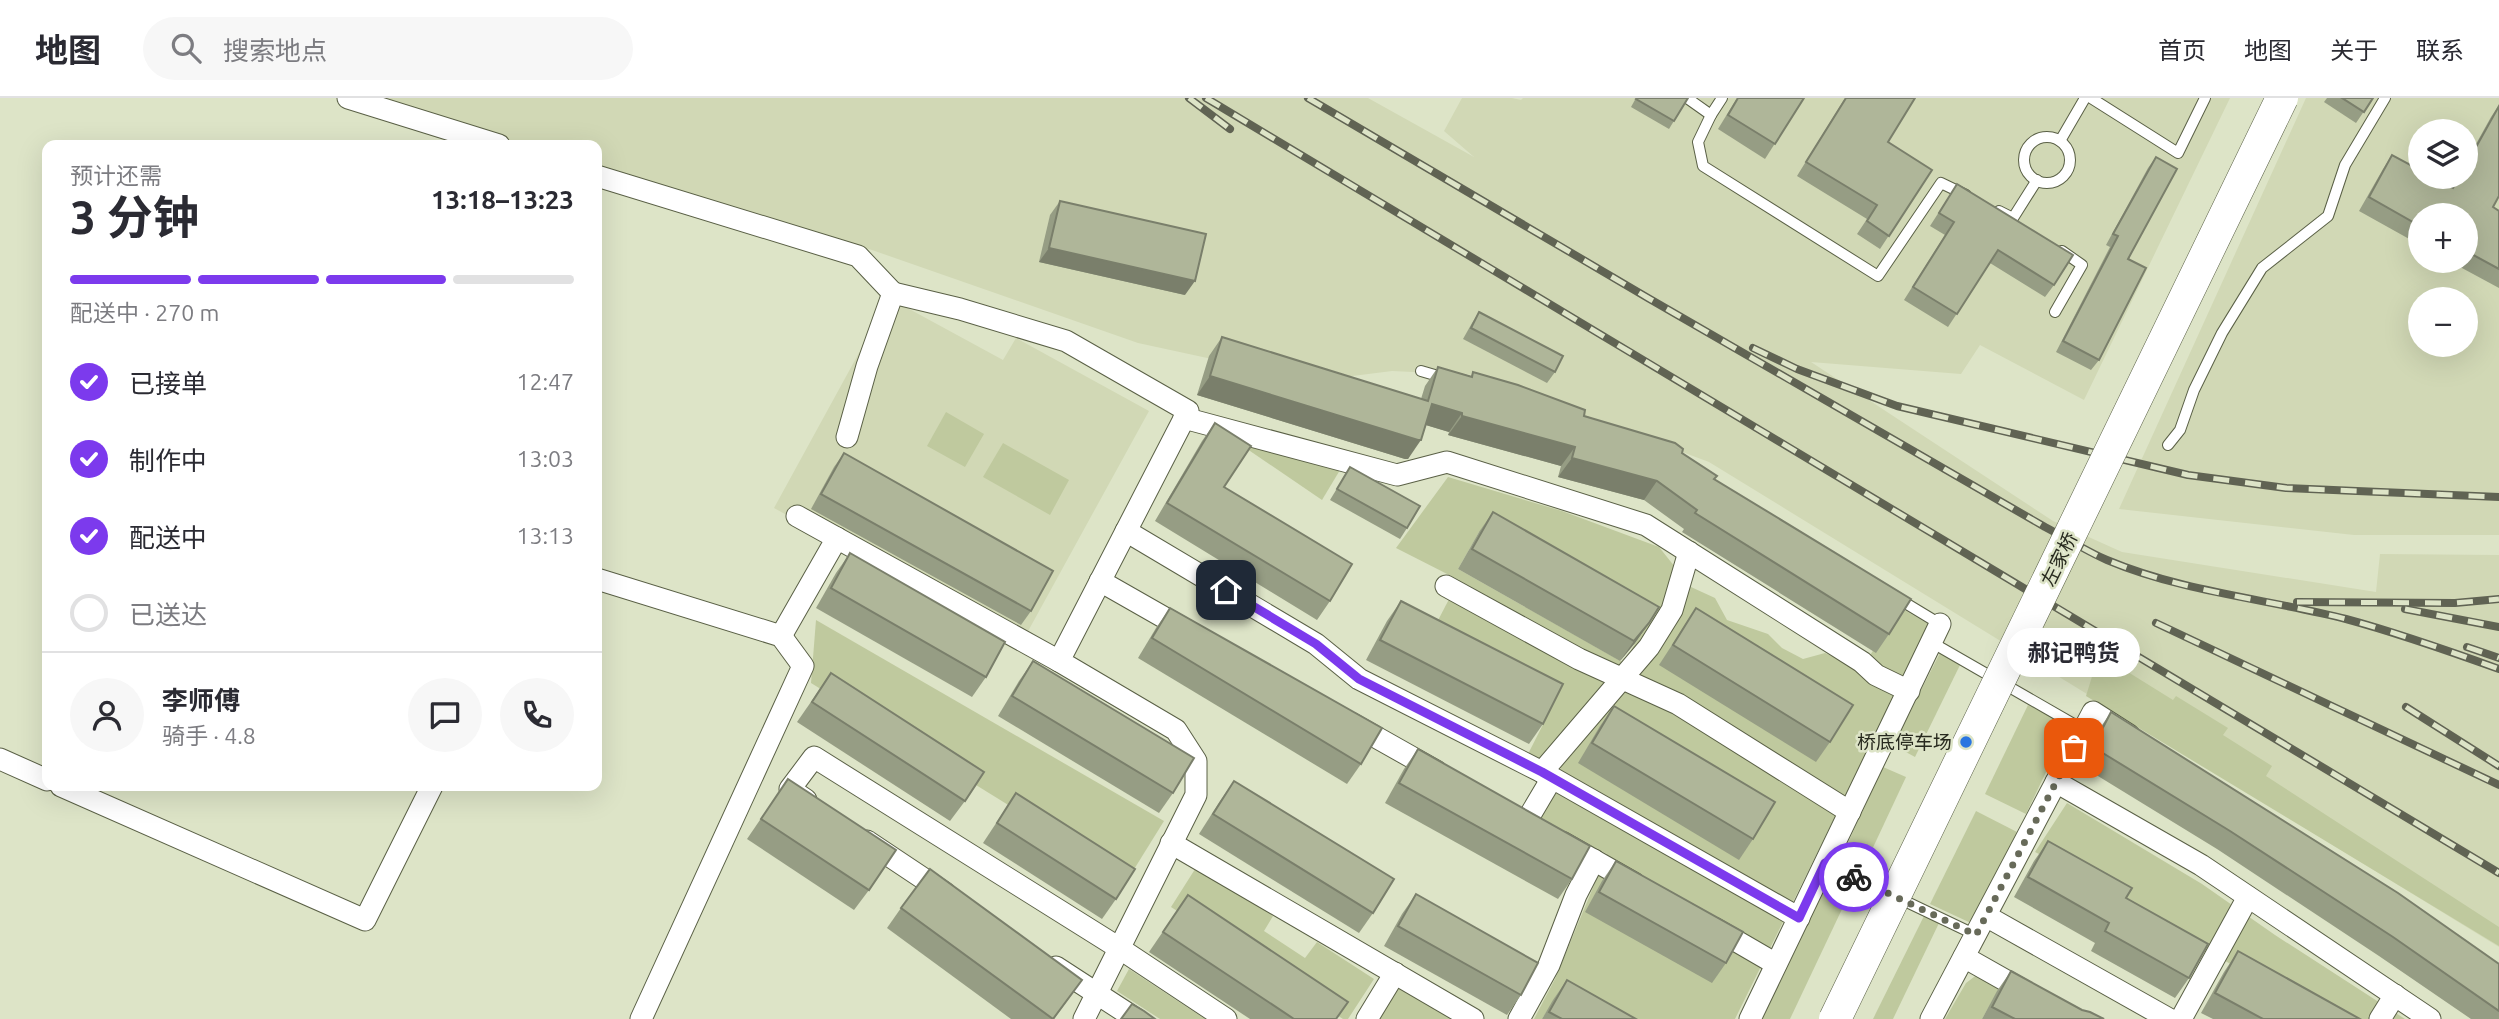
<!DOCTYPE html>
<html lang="zh">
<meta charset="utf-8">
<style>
body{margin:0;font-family:Ubuntu,"Noto Sans SC",sans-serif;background:#f7f7f7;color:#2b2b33;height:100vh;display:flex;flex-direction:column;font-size:26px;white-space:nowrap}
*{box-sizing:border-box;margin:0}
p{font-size:23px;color:#7c7c81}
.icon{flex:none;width:38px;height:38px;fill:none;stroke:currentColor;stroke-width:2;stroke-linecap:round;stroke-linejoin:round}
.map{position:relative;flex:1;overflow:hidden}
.sheet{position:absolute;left:42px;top:42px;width:560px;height:651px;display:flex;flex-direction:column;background:#fff;border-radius:14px;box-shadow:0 7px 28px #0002}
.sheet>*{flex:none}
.controls{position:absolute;left:2408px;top:21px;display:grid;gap:14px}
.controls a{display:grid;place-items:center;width:70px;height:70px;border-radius:50%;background:#fff;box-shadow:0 7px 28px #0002;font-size:35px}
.pin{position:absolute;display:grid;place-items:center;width:60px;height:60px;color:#fff;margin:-30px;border-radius:14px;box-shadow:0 4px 10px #0006}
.courier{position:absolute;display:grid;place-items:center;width:70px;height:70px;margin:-35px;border:5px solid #7c3aed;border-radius:50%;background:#fff;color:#222;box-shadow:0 2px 9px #0007}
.bubble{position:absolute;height:49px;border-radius:24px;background:#fff;box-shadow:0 7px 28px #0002;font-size:23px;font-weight:700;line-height:49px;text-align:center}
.headline em{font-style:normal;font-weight:700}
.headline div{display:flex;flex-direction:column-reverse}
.headline{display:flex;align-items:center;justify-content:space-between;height:119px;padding:0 28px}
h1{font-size:46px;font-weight:700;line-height:52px}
.bar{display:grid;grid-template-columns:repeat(4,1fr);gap:10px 7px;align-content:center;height:84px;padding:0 28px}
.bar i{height:9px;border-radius:5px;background:#e1e1e2}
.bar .current{background:#7c3aed}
.bar p{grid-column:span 4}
.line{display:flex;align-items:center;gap:18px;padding:0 28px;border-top:2px solid #e1e1e2}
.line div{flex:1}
.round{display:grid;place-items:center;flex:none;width:74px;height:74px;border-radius:37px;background:#f7f7f7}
ol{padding:0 28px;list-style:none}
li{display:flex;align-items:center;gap:21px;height:77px}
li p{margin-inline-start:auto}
li .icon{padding:7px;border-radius:50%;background:#7c3aed;color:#fff;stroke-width:4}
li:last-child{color:#7c7c81}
li i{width:38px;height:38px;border:4px solid #e1e1e2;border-radius:50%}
header{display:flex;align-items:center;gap:42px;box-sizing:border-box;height:98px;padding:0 35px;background:#fff;border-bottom:2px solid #e1e1e2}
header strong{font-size:33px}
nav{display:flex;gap:38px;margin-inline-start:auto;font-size:24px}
.search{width:490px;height:63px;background:#f7f7f7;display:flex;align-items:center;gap:18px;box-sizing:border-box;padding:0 24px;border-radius:38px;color:#7c7c81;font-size:26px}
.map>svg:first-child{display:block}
.built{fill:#d1d8b5;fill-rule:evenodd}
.green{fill:#bfc99e;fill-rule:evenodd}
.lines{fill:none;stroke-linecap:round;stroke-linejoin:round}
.lane-casing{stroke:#5a6046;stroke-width:12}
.street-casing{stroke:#5a6046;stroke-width:23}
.lane{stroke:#fff;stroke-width:10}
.street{stroke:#fff;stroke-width:21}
.rail-casing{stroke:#606353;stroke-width:8}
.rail{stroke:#dde4c7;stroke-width:5;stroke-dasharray:16;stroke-linecap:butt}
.secondary-bridge-casing{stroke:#5a6046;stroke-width:33;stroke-linecap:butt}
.secondary-bridge{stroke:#fff;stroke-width:32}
.wall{fill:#969d84}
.shaded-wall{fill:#7a7f6b}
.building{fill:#afb699;stroke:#7a7f6b;stroke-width:2}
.done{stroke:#676a59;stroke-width:7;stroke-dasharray:0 12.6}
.route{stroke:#7c3aed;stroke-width:9}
.poi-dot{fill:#2975e0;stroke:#dde4c7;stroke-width:2.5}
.labels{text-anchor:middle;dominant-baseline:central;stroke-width:5;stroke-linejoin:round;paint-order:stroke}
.street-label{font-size:19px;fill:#27291e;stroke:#dde4c7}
.poi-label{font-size:19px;fill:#27291e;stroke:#dde4c7;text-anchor:end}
</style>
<header>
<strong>地图</strong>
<div class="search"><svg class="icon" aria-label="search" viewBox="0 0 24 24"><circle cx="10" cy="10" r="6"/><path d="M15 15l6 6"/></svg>搜索地点</div>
<nav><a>首页</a><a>地图</a><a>关于</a><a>联系</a></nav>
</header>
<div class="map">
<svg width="2499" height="921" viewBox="0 0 2499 921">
<rect width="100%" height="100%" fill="#dde4c7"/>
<g class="built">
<path d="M368,0H1368L1474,59L1444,33L1462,0H1512L1521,2L1523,0H2230L2084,302L1980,247L1961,276L1811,264L2053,423L2122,454L2376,494L2380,456L2499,457V849L1709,364L1477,277L1392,273L1313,283L1138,245L872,152L597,69V47H524Z"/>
<path d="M2306,0H2499V437H2354L2119,411ZM2420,33H2466V79H2420ZM2420,117H2466V163H2420ZM2420,201H2466V247H2420Z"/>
<path d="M889,200L1003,262L1016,240L1149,313L1021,546L774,410Z"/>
</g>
<g class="green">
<path d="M946,314L984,336L965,369L927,348Z"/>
<path d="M1231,340L1340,372L1322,402Z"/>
<path d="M1003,345L1069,382L1050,417L983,379Z"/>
<path d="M1448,379L1562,413L1659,449L1691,489L1715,500L1727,522L1768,536L1782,550L1803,561L1825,555L1861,571L1901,510L1930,527L1735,921H1587L1554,902L1542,921H1534L1555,881L1607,756L1538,720L1561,670L1528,656L1559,595L1434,530L1459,482L1396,450ZM1479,434L1644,529L1624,565L1458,471Z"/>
<path d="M816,522L1164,723L1128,781L811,585Z"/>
<path d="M1940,555L1960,567L1915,659L1893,647Z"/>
<path d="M2099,556L2173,602L2176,598L2228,630L2223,637L2272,668L2266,678L2499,829V848L2086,598Z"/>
<path d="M2028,607L2068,628L2026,716L1985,696Z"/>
<path d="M1883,669L1906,679L1862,773L1840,762Z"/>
<path d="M2067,705L2202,786L2275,837L2405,921H2325L2227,864L2123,818L2131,803L2035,754Z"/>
<path d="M1976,713L2017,734L1973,826L1930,806Z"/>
<path d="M1197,768L1273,818L1264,833L1305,860L1317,844L1374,881L1348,921H1343L1171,809Z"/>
<path d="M1838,782L1852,790L1790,921H1762L1826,787Z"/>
<path d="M1924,818L1939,825L1893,921H1873Z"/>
<path d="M1129,871L1205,921H1160L1117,893Z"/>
<path d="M1978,876L2058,921L1998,892L1982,921H1945L1966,885Z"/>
<path d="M1396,887L1454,921H1379Z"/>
</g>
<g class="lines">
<g class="lane-casing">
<g id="lane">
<path d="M1687,0L1711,17L1722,0"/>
<path d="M2091,0L2178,55L2205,0"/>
<path d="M1711,17L1698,44L1703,68L1878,178L1941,85L1966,97"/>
<circle cx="2047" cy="62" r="23"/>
<path d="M2060,43L2085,0"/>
<path d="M1999,113L2013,120L2037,82"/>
<path d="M2055,214L2082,167L2062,153"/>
<path d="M1421,273L1445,280"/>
<path d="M2168,347L2180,332L2194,292L2222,235L2262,170L2328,118L2345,67L2385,0"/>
<path d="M1897,500L1940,526"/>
<path d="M1931,544L2084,632"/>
<path d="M1825,765L1976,837"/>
</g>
</g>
<g class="street-casing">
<g id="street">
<path d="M348,0L499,47"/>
<path d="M597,78L858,158L893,195"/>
<path d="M1184,320L1397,377L1447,364L1646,427L1862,564L1876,577L1909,593"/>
<path d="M847,339L867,268L893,195L960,211L1066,243L1188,313L1059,563L1176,632L1196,663V697L1084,921"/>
<path d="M797,418L1059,563"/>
<path d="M1126,433L1316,546L1359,581L1542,674L1799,820"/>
<path d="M597,481L781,538L803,568L641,921"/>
<path d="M1100,483L1186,532"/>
<path d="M1446,488L1579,561L1678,606L1850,714"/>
<path d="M781,538L837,440"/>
<path d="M1351,625L1436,673"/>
<path d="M0,661L47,682"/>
<path d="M1542,674L1649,549L1672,512L1689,454"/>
<path d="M2056,684L2201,767L2430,921"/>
<path d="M61,688L365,822L432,688"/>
<path d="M806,702L790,691L814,659L1119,850L1226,921"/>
<path d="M1526,724L1552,680"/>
<path d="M867,743L945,795"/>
<path d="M1562,744L1634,785"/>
<path d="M1171,745L1473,921"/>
<path d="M1986,818L2169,921"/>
<path d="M1714,830L1776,866"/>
<path d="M1964,859L2074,921"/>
<path d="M1056,869L1136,921"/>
<path d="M1367,921L1395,875"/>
<path d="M1519,921L1549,867L1576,797L1594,762"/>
<path d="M1750,921L1940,526"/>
<path d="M1931,921L2093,614L2129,637"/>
<path d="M2181,921L2248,799"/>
<path d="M2380,921L2395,897"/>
</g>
</g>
<use href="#lane" class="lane"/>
<use href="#street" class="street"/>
<g class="rail-casing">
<g id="rail">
<path d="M1189,0L1230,31"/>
<path d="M1206,0L2499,775"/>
<path d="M1308,0L1648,200L2045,429C2066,440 2086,453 2107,462C2183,494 2267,501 2346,521C2398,535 2449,553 2499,571"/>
<path d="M1753,250L1797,271L1897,308L2188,377L2286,390L2499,399"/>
<path d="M2297,504L2455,505L2499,501"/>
<path d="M2405,511L2499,529"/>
<path d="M2156,525L2499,687"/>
<path d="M2467,549L2499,560"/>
<path d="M2406,609L2499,668"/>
</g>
</g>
<use href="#rail" class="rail"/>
<g class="secondary-bridge-casing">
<path id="secondary-bridge" d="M1835,921L2282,0"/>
</g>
<use href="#secondary-bridge" class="secondary-bridge"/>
</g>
<g class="wall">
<path d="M1636,0H1688L1669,31L1631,9Z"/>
<path d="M1737,0H1804L1765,61L1718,31Z"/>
<path d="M1845,0H1915L1888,44L1932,72L1880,151L1857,136L1867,121L1797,78Z"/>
<path d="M2327,0H2373L2356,25L2324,4Z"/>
<path d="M2499,7L2493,109L2499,113V190L2449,163H2466V117H2420V147L2359,113L2383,71L2392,57L2451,89L2457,79H2466V64L2491,19Z"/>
<path d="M2156,59L2099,262L2091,272L2056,254L2110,149L2106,147L2148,70Z"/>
<path d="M1957,86L2054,187L2045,199L1990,165L1948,229L1904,202L1945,137L1930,128Z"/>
<path d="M1060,103L1185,197L1039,164L1050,117Z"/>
<path d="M1479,214L1555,274L1547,285L1463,241L1472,225Z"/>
<path d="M1222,239L1421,301L1425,288L1438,269L1471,278L1473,274L1682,355L1714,381L1889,536L1876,555L1682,434L1684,431L1644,402L1558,379L1561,368L1448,337L1449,334L1426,327L1408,361H1405L1197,297L1209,258Z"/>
<path d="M1215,325L1224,389L1330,503L1317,522L1155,423L1202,343Z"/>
<path d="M844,355L1031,513L1021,527L811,411L834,369Z"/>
<path d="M1350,369L1407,430L1400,441L1330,402Z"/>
<path d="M1493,414L1649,525L1635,545L1620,563L1458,471L1479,434Z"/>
<path d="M850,455L986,579L972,599L816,510L836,475Z"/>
<path d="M1401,503L1543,626L1529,646L1366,562L1387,523Z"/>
<path d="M1170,510L1361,666L1347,686L1138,560L1156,530Z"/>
<path d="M1696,510L1830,644L1816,664L1659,567Z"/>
<path d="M1033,563L1173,695L1159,715L998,618L1019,583Z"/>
<path d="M831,575L965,703L950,723L797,624Z"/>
<path d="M1614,608L1753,741L1739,762L1578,665L1600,628Z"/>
<path d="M2111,614L2499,866V921H2471L2379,858L2217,751L2080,667L2098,633Z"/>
<path d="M1418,651L1572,781L1558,801L1385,705L1404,671Z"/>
<path d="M788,681L869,792L854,812L747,741Z"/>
<path d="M1234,683L1373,815L1359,835L1199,736L1220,703Z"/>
<path d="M1016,695L1116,801L1102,821L983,745Z"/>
<path d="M2048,743L2126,800L2189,880L2175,900L2091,853L2095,845L2014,799L2034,763Z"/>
<path d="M1616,763L1726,865L1712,885L1585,814L1602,783Z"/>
<path d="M1416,796L1521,897L1507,917L1384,848L1402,816Z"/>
<path d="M1188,797L1336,921H1250L1149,854Z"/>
<path d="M901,810L1082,882L1054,921H1011L887,830Z"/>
<path d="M2238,853L2360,921H2213L2201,915L2224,874Z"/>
<path d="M2011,873L2082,912L2104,921H1982L1997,893Z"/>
<path d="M1567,882L1636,921H1542L1553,902Z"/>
</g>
<g class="shaded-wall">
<path d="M1049,150L1195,183L1185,197L1039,164Z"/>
<path d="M1210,278L1421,342L1408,361H1405L1197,297Z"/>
<path d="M1432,306L1462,315L1449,334L1419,325Z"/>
<path d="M1462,318L1575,349L1561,368L1448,337Z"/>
<path d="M1572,360L1657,383L1644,402L1558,379Z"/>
<path d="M1649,525L1635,545L1620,563L1634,543Z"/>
</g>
<g class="building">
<path d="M1637,0H1688L1674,23L1636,1Z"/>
<path d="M1738,0H1804L1775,46L1728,17Z"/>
<path d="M1846,0H1915L1888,44L1932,72L1889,138L1867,123L1877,107L1806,64Z"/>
<path d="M2342,0H2373L2364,14Z"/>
<path d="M2499,8V98L2493,109L2499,113V171L2466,153V117H2420V128L2369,99L2392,57L2420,72V79H2432L2453,90L2459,79H2466V67Z"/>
<path d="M2156,59L2177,71L2128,161L2146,170L2099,262L2063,243L2118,138L2113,136Z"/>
<path d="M1957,86L2073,157L2054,187L1998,152L1957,216L1913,189L1954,124L1939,115Z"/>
<path d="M1060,103L1206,136L1195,183L1049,150Z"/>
<path d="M1479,214L1563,258L1555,274L1471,230Z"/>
<path d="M1222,239L1428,303L1438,269L1472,279L1473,274L1518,287L1585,312L1584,318L1675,345L1683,351L1682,355L1717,378L1714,381L1911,501L1889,536L1695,415L1697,412L1657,383L1572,360L1575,349L1462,318V315L1432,306L1421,342H1418L1210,278Z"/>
<path d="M1215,325L1251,348L1224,389L1352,466L1330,503L1167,405Z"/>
<path d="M844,355L1053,473L1031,513L821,396Z"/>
<path d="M1350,369L1420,408L1407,430L1337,391Z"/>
<path d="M1493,414L1659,509L1649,525L1634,543L1472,451Z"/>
<path d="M850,455L1005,544L986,579L831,490Z"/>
<path d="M1401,503L1563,586L1543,626L1380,542Z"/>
<path d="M1170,510L1382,630L1361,666L1152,540Z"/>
<path d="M1696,510L1853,607L1830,644L1673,547Z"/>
<path d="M1033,563L1194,660L1173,695L1012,598Z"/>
<path d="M831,575L984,674L965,703L812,604Z"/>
<path d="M1614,608L1775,704L1753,741L1592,645Z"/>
<path d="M2111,614L2398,795L2499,866V913L2393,839L2230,733L2093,649Z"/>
<path d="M1418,651L1590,748L1572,781L1399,685Z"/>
<path d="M788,681L896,752L869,792L761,721Z"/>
<path d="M1234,683L1394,781L1373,815L1213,716Z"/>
<path d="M1016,695L1135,771L1116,801L997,725Z"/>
<path d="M2048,743L2132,790L2126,800L2208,846L2189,880L2105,833L2109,825L2028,779Z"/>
<path d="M1616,763L1743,834L1726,865L1599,794Z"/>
<path d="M930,771L1082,882L1053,921L901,810Z"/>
<path d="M1416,796L1538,865L1521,897L1398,828Z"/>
<path d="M1188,797L1348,904L1336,921H1294L1163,834Z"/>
<path d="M2238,853L2360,921H2263L2215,895Z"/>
<path d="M2011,873L2082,912L2090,914L2104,921H2015L1992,909Z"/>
<path d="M1567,882L1636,921H1562L1549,914Z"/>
<path d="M1132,906L1144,913L1155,921H1121Z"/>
</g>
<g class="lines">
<path class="done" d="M1854,779L1976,837L2074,650"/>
<path class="route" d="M1226,492L1316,546L1359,581L1542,674L1799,820L1825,765L1854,779"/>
</g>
<circle class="poi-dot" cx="1966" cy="644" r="7"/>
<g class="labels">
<g class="street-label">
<text transform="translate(2059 461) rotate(-64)">左家桥</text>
</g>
<g class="poi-label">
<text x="1952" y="644">桥底停车场</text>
</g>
</g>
</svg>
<div class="controls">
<a><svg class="icon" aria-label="layers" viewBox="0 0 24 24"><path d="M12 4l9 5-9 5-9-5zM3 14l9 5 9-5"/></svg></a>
<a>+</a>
<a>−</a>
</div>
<div class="pin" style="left:2074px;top:650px;background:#ea580c"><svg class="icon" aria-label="bag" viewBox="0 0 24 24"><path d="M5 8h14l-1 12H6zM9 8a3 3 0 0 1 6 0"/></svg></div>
<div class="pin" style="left:1226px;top:492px;background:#1f2937"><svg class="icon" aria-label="home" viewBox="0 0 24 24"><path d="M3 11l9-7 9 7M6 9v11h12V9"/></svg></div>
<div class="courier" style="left:1854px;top:779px"><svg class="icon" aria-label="bike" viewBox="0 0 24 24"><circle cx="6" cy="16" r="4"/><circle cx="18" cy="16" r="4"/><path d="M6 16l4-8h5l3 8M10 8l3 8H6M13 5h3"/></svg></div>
<div class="bubble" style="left:2007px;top:530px;width:133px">郝记鸭货</div>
<section class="sheet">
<div class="headline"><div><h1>3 分钟</h1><p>预计还需</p></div><em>13:18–13:23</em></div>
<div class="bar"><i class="current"></i><i class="current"></i><i class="current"></i><i></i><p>配送中 · 270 m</p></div>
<ol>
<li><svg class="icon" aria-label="check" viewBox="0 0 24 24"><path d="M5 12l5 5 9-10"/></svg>已接单<p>12:47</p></li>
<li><svg class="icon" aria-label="check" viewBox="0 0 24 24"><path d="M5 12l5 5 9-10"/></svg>制作中<p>13:03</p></li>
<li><svg class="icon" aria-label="check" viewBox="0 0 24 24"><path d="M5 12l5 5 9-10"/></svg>配送中<p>13:13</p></li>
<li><i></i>已送达</li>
</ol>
<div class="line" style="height:126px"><a class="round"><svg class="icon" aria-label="person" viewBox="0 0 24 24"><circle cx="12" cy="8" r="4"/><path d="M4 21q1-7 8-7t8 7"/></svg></a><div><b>李师傅</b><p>骑手 · 4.8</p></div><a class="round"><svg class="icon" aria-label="chat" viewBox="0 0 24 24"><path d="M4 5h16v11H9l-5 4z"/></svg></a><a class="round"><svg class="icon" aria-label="phone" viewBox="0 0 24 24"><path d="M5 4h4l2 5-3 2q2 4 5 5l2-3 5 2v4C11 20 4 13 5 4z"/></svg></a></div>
</section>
</div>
